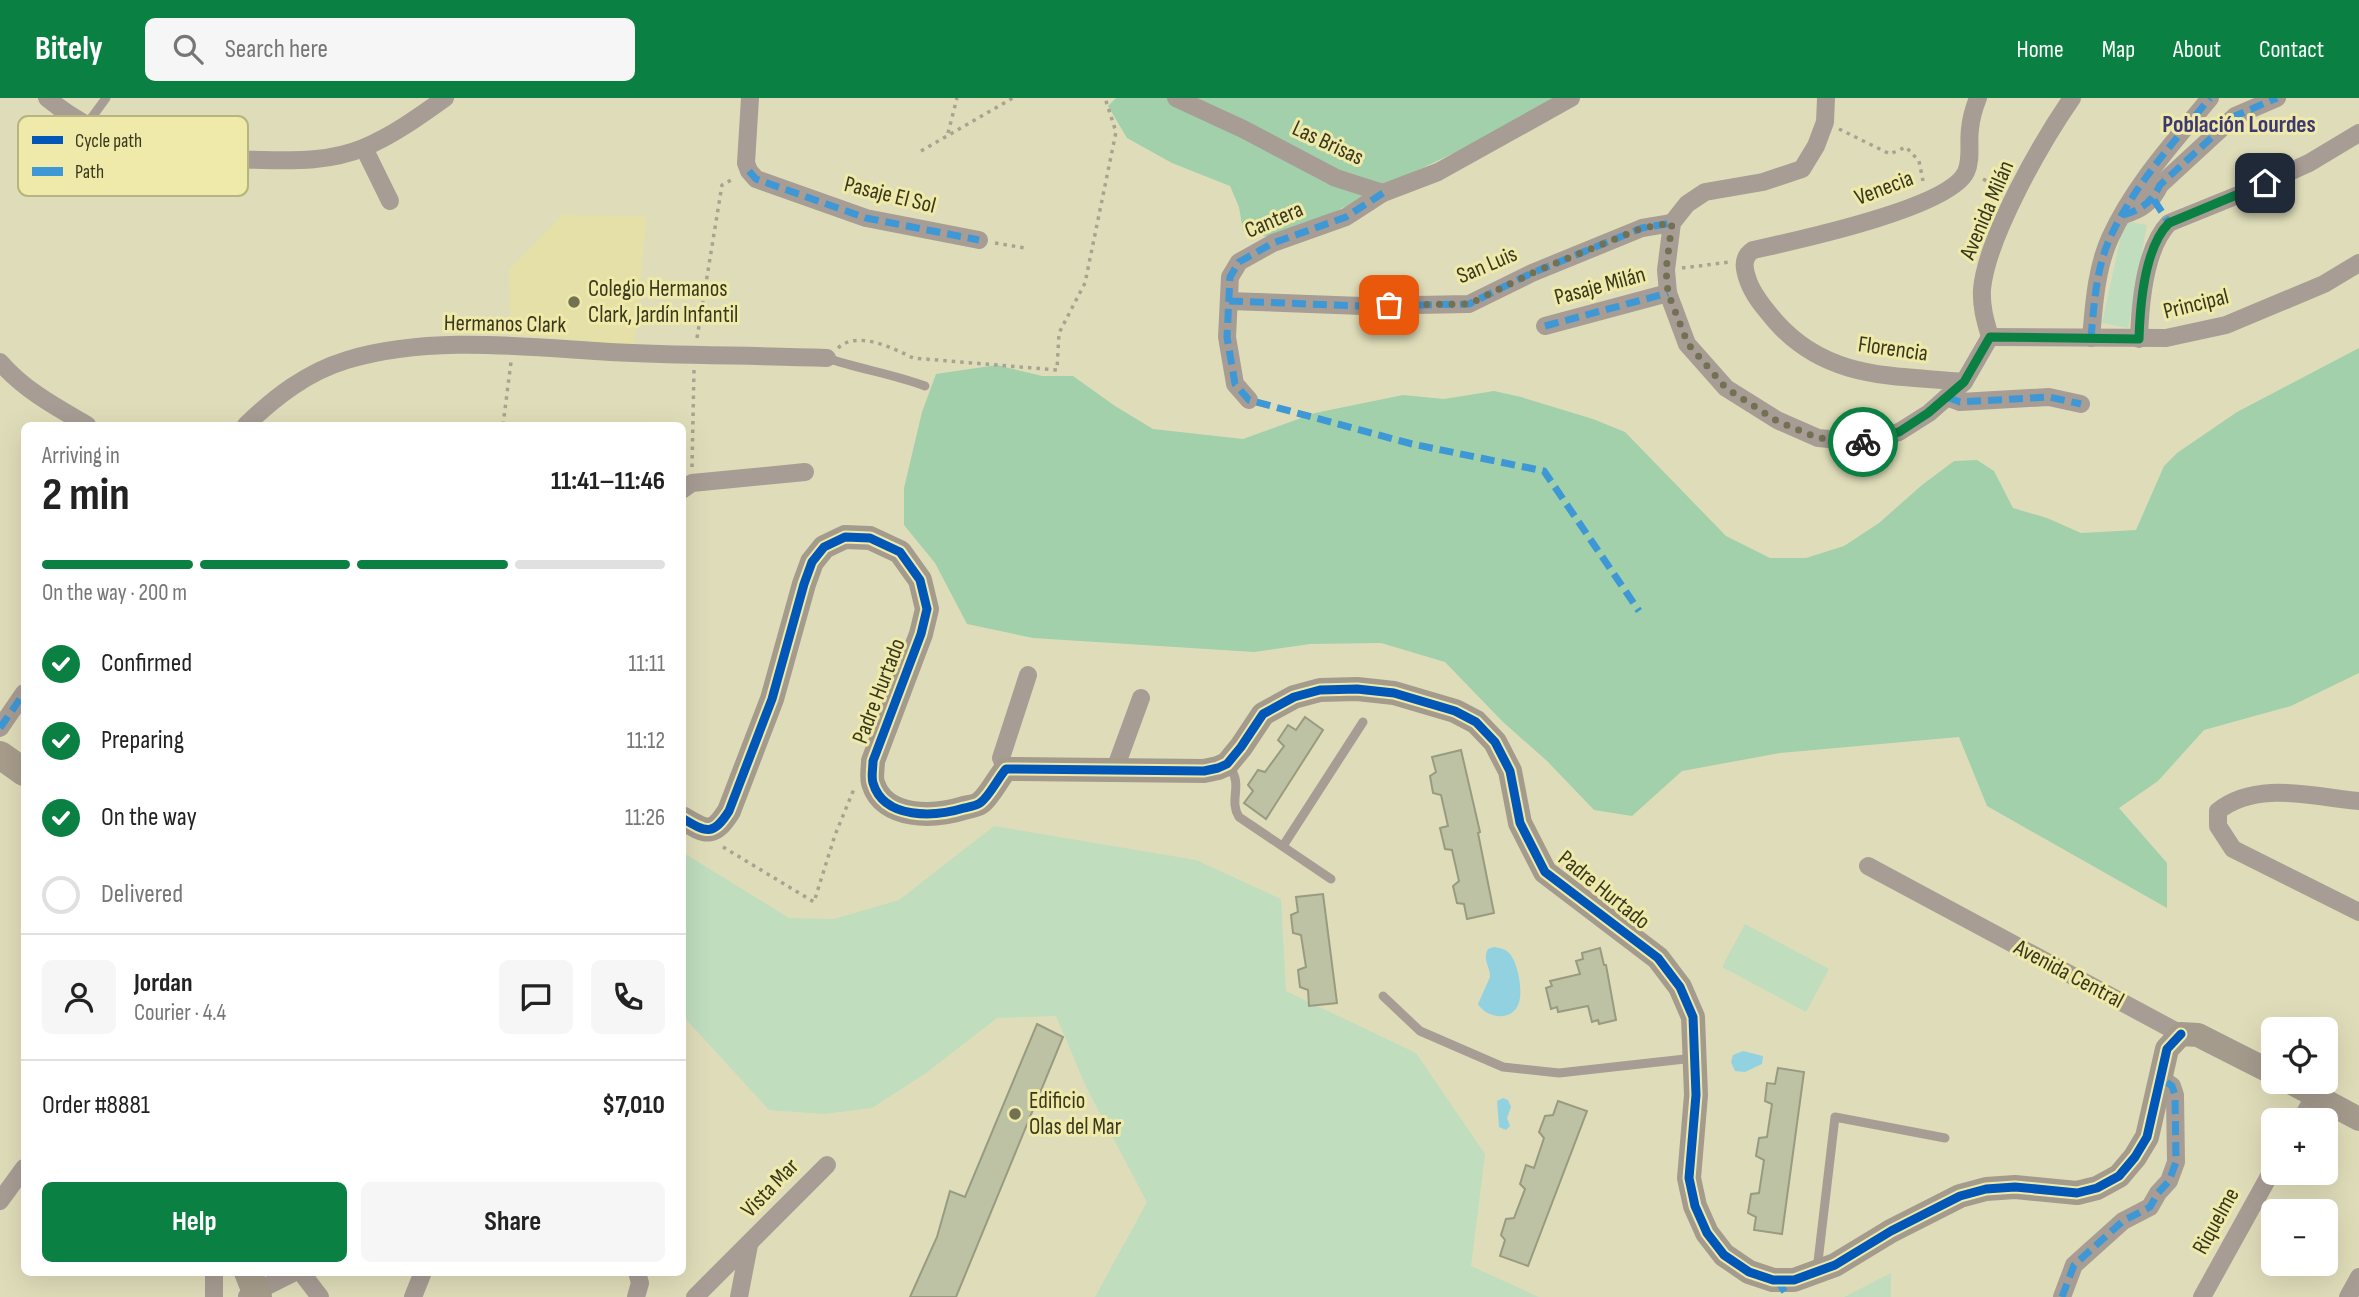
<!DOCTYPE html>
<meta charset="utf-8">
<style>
body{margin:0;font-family:"Sofia Sans Condensed",sans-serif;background:#f6f6f6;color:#222;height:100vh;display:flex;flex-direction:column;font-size:26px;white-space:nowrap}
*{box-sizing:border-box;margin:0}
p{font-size:23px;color:#767676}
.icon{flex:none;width:38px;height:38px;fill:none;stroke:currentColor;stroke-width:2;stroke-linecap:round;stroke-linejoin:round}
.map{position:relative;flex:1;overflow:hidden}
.drawer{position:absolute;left:21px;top:324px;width:665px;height:854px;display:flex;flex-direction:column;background:#fff;border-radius:10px;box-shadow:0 7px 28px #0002}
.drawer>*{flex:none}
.buttons{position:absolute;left:2261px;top:919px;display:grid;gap:14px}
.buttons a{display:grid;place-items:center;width:77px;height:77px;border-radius:10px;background:#fff;box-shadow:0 7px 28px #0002;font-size:35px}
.pin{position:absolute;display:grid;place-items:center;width:60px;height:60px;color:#fff;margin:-30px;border-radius:14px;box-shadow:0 4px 10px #0006}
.courier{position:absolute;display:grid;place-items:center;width:70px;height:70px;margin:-35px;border:5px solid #0b8043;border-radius:50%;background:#fff;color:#222;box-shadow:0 2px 9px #0007}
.headline em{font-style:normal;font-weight:700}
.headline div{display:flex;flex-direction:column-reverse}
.headline{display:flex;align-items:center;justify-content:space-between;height:119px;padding:0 21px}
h1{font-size:46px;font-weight:700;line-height:52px}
.bar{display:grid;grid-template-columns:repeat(4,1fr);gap:10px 7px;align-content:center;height:84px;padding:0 21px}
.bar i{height:9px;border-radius:5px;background:#e0e0e0}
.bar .on{background:#0b8043}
.bar p{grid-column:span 4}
.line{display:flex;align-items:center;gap:18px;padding:0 21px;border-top:2px solid #e0e0e0}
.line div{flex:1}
.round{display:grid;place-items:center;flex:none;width:74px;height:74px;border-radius:10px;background:#f6f6f6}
ol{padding:0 21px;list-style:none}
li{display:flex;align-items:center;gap:21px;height:77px}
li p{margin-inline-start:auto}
li .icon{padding:7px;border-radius:50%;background:#0b8043;color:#fff;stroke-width:4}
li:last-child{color:#767676}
li i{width:38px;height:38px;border:4px solid #e0e0e0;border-radius:50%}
.action{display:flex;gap:14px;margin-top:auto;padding:14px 21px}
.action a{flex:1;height:80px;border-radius:10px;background:#0b8043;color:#fff;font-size:28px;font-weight:700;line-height:80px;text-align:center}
.action a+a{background:#f6f6f6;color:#222}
header{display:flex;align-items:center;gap:42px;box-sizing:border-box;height:98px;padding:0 35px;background:#0b8043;color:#fff}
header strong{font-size:33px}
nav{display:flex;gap:38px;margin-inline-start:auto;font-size:24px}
.search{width:490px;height:63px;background:#f6f6f6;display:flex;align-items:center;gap:18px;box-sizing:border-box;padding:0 24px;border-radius:10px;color:#767676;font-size:26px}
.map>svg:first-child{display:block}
.built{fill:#e4e0a7}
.green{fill:#c0ddbe}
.forest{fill:#a1d0ab}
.water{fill:#92d2e0}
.building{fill:#bdc2a4;stroke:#989b80;stroke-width:2}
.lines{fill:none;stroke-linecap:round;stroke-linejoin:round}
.path{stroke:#a9a292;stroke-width:3.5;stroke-dasharray:3.5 5;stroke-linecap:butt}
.lane{stroke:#a89d94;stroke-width:9}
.street{stroke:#a89d94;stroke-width:18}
.secondary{stroke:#a59b8d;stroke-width:24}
.primary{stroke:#a89d8b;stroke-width:28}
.quiet{stroke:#3e98d5;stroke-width:7;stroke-dasharray:14 7;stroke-linecap:butt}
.cycleway-casing{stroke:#efeaa9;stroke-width:13}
.cycleway{stroke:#0057b8;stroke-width:9}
.done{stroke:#737154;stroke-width:7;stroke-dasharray:0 12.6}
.route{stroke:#0b8043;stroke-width:9}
.poi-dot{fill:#737154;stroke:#efeaa9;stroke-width:2.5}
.labels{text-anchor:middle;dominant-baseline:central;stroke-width:6;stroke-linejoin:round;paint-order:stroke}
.street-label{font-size:23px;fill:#39371d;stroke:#efeaa9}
.poi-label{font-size:23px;fill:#39371d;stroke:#efeaa9;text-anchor:start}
.neighbourhood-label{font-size:24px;font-weight:bold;fill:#3d3874;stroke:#efeaa9}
.key{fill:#efeaa9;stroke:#b8b47f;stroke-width:2}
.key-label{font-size:19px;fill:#39371d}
</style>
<header>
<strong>Bitely</strong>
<div class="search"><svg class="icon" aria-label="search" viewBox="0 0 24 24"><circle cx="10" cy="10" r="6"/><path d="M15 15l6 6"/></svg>Search here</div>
<nav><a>Home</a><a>Map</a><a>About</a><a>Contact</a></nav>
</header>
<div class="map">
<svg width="2359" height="1199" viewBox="0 0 2359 1199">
<rect width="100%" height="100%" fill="#dfddb9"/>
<path class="built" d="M562,117L647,118L634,247L511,236L509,171Z"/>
<g class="green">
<path d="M2124,123L2147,127L2128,230L2102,225Z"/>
<path d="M994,728L1196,762L1281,801L1286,893L1416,955L1485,1056L1471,1168L1539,1199H1095L1147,1104L1087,991L1056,918L997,920L926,975L872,1010L824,1016L769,1012L683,918L682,754L789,820L834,821L899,802Z"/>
<path d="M1745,826L1829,871L1806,914L1722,869Z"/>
<path d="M1891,1175V1199H1844Z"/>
</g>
<g class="forest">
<path d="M1116,0H1569L1387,87L1280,142L1243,133L1239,109L1230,88L1172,65L1127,40L1108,8Z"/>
<path d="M2359,250V575L2291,608L2204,632L2158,683L2119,710L2167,765V810L1987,708L1959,639L1780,655L1682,673L1632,718L1594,712L1547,663L1503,624L1445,564L1381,545L1310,546L1254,554L1033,540L967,526L935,465L904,427V390L922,314L936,276L997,267L1042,278H1073L1115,308L1153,331L1243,341L1315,315L1403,297L1444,301L1494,293L1521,299L1593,321L1625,334L1726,438L1770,460H1806L1844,448L1879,425L1922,387L1954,363L1977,362L1994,373L2013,410L2047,420L2081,435L2136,432L2164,368L2177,355L2237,314Z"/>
</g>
<g class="water">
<path d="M1494,849C1499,850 1504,850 1509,855C1518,864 1524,895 1518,907C1511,924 1486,920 1478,906L1490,879C1490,867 1482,863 1488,851Z"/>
<path d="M1743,953L1763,958L1762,966L1745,974L1735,973L1731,964L1733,957Z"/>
<path d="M1503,1000L1508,1002L1511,1009L1507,1020L1510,1028L1506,1032L1499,1029L1497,1003Z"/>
</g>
<g class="building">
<path d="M1305,619L1323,632L1266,721L1244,705L1253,693L1248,687L1258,672L1265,674L1284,648L1278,642L1288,627L1296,632Z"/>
<path d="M1461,652L1480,734L1478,735L1494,815L1467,821L1464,806L1457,805L1453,788L1459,783L1452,752L1445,751L1440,730L1448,728L1441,697L1433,695L1430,678L1436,674L1432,659Z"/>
<path d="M1323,796L1337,905L1309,908L1308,892L1300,889L1298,872L1306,869L1301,837L1293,835L1291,817L1298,814L1296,799Z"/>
<path d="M1600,850L1604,867H1606L1616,922L1599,926L1598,922L1592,924L1588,908L1558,914L1557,909L1551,911L1546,890L1552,888L1550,883L1580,876L1576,863L1583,861L1582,855Z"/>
<path d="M1037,926L1063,939L956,1199H910L937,1139L950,1093L965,1099Z"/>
<path d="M1778,970L1804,974L1782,1136L1754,1132L1756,1119L1748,1115L1751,1096L1759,1095L1764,1062L1756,1058L1759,1040L1767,1039L1772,1006L1765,1003L1767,985L1775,986Z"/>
<path d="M1558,1003L1587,1013L1528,1168L1500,1158L1505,1142L1501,1137L1506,1121L1514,1120L1525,1091L1520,1086L1526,1067L1534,1070L1544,1040L1539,1034L1545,1018L1553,1017Z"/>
</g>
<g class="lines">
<g class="path">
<path d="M1839,31L1890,56L1906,49L1919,63L1923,83"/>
<path d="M948,35L957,0"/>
<path d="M921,53L1013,0"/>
<path d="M1983,81L1987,83L1992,105"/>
<path d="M995,145L1025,150"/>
<path d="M1682,170L1730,164"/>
<path d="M697,240L722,87L733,81"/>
<path d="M838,250C857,232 893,250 913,260L1057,272L1059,235L1085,185L1116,34L1105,0"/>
<path d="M503,327L511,264"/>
<path d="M692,369L694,272"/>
<path d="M723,749L814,804L835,737L854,691"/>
</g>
<g class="lane">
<path d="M87,26L106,0"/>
<path d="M827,260C859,271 893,276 925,288"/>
<path d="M1229,668C1244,688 1228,701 1239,719L1331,781"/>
<path d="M1283,748L1363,624"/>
<path d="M1383,898L1420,933L1503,969L1559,975L1694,960"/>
<path d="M1817,1172L1835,1019L1945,1040"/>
</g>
<g class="street">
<path d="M47,0C82,29 131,51 177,58C205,62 235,61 263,62C296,63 332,63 363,50C392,38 420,18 445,0"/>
<path d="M750,0L746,65L749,73L756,81L866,120L979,142"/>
<path d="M1176,0L1243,31L1336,80L1383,95"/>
<path d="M1826,0L1825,24L1816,48L1802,71L1763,84L1705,94L1687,106L1672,125L1666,172L1668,195L1687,246L1726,290L1777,322L1818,340L1863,344L1899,334L1929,315L1964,284L1990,239C1985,222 1981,208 1982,191C1987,139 2042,43 2072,0"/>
<path d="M364,50L390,103"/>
<path d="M2123,117C2141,112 2152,104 2160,87L2235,18L2277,0"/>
<path d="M1229,203L1362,208L1469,206L1532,175L1642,130L1672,125"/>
<path d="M1545,228L1668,195"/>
<path d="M1990,239L2166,240L2226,227L2324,186L2359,165"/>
<path d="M2091,240C2094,207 2096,171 2110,140C2134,87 2174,44 2210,0"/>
<path d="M2139,241C2140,207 2144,151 2169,125L2243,95L2309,65L2359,35"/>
<path d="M0,264C24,292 56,309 87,327"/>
<path d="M1964,284C1892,277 1828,282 1776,224C1766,212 1755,200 1749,185C1744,172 1741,160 1753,152C1794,143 1949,110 1966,74C1972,61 1968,45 1970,31C1971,20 1974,10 1978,0"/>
<path d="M1947,299L1960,304L2049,299L2081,306"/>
<path d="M1249,302L1235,286L1227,239L1230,179L1239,164L1273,145L1346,119L1383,95L1438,74L1571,0"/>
<path d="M246,327C275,299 307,274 347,262C429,237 526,249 610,254C683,258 755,257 827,260"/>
<path d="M682,392L692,385L805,374"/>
<path d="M0,630L24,595"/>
<path d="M1006,671L1001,660L1028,577"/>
<path d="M1115,671L1141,600"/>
<path d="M2359,703C2313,699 2257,682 2218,713V728L2233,751L2359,814"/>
<path d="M1868,768L2181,936"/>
<path d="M2301,1022L2315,997"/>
<path d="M0,1103L24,1070"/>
<path d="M214,1174V1199"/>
<path d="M301,1174L320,1199"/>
<path d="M247,1198L295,1174"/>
<path d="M413,1199L423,1174"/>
<path d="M636,1199L640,1185L637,1174"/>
<path d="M695,1199L827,1067"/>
<path d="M739,1199L749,1147"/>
<path d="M2062,1199L2074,1167L2123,1123L2150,1109L2158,1095L2169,1083L2176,1064L2175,997L2172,988L2159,979"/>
<path d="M2202,1199L2273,1071"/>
<path d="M2348,1199L2359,1179"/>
</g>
<g class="secondary">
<path d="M682,720C707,735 713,738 729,713L772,601L804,486L812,464L824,449L845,439L870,440L900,454L920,482L927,511L921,536L873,663C873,670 871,679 873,685C884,722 935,719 964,710C968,709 976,708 980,705C989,699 998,680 1006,671L1204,673L1218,670L1227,666L1241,649L1263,616L1294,599L1320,592L1357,591L1394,595L1455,613L1476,624L1495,644L1510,673L1520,725L1545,774L1658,860L1680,889L1693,919L1696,997L1689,1080L1695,1108L1707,1135L1724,1157L1749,1174L1773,1182H1794L1835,1167L1891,1133L1960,1098L1986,1091L2015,1089L2077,1095L2097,1090L2119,1078L2135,1059L2147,1039L2167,951L2181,936L2198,937L2273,975"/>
<path d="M2290,984L2359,1021"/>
</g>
<g class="primary">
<path d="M0,657L24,674"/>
<path d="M248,1174L258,1199"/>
</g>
<g class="quiet">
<path d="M749,73L756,81L866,120L979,142"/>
<path d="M1383,95L1346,119L1273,145L1239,164L1230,179L1227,239L1235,286L1249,302L1412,346L1544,373L1639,513"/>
<path d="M2154,102L2169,125"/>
<path d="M2123,117C2141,112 2152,104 2160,87L2235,18L2277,0"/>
<path d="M1229,203L1362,208L1469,206L1532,175L1642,130L1672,125"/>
<path d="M1545,228L1668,195"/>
<path d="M2091,240C2094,207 2096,171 2110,140C2134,87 2174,44 2210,0"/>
<path d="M1947,299L1960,304L2049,299L2081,306"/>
<path d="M0,630L24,595"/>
<path d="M1777,1182L1788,1199"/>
<path d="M2062,1199L2074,1167L2123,1123L2150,1109L2158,1095L2169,1083L2176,1064L2175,997L2172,988L2159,979"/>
</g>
<g class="cycleway-casing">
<path id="cycleway" d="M682,720C707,735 713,738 729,713L772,601L804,486L812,464L824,449L845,439L870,440L900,454L920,482L927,511L921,536L873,663C873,670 871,679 873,685C884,722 935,719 964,710C968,709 976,708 980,705C989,699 998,680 1006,671L1204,673L1218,670L1227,666L1241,649L1263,616L1294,599L1320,592L1357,591L1394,595L1455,613L1476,624L1495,644L1510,673L1520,725L1545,774L1658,860L1680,889L1693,919L1696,997L1689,1080L1695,1108L1707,1135L1724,1157L1749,1174L1773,1182H1794L1835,1167L1891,1133L1960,1098L1986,1091L2015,1089L2077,1095L2097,1090L2119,1078L2135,1059L2147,1039L2167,951L2181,936"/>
</g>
<use href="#cycleway" class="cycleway"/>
</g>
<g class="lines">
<path class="done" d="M1389,207L1469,206L1532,175L1642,130L1672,125L1666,172L1668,195L1688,246L1726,290L1777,323L1818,340L1863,344"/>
<path class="route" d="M1863,344L1899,334L1928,315L1964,284L1990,239L2139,241C2140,207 2144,150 2169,125L2265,85"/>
</g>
<g class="poi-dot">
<circle cx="574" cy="204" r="7"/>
<circle cx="1015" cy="1016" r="7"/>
</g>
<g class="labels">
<g class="street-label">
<text transform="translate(1328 45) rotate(25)">Las Brisas</text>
<text transform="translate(1884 90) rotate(-21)">Venecia</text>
<text transform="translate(890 97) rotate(14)">Pasaje El Sol</text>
<text transform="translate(1987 112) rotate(-67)">Avenida Milán</text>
<text transform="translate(1274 122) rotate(-23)">Cantera</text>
<text transform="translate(1487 167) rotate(-23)">San Luis</text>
<text transform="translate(1600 188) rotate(-15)">Pasaje Milán</text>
<text transform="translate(2196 206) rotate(-14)">Principal</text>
<text transform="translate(505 226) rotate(1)">Hermanos Clark</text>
<text transform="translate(1893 251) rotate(8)">Florencia</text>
<text transform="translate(879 593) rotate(-69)">Padre Hurtado</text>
<text transform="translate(1604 792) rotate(39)">Padre Hurtado</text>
<text transform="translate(2069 876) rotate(28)">Avenida Central</text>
<text transform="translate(770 1090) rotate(-46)">Vista Mar</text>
<text transform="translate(2216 1123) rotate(-61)">Riquelme</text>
</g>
<g class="poi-label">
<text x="588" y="191">Colegio Hermanos<tspan x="588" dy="26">Clark, Jardín Infantil</tspan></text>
<text x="1029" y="1003">Edificio<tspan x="1029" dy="26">Olas del Mar</tspan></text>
</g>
<g class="neighbourhood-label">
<text x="2239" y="26">Población Lourdes</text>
</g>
</g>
<rect x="18" y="18" width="230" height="80" rx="10" class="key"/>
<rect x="32" y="38" width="31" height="8" fill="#0057b8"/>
<rect x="32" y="69" width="31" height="9" fill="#3e98d5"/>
<g class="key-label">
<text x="75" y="49">Cycle path</text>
<text x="75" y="80">Path</text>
</g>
</svg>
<div class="buttons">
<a><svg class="icon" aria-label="locate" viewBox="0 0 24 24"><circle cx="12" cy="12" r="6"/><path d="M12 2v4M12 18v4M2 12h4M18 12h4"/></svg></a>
<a>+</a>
<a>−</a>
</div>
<div class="pin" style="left:1389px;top:207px;background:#ea580c"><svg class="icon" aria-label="bag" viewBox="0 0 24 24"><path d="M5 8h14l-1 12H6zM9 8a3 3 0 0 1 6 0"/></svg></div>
<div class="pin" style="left:2265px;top:85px;background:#1f2937"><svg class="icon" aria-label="home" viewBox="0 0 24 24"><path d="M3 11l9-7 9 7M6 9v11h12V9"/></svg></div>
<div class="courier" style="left:1863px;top:344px"><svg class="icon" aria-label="bike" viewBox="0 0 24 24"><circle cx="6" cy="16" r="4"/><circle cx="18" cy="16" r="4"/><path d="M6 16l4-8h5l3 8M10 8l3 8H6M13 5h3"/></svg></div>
<section class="drawer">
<div class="headline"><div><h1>2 min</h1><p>Arriving in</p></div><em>11:41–11:46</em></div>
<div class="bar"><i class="on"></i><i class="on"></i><i class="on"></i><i></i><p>On the way · 200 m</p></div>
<ol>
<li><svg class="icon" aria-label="check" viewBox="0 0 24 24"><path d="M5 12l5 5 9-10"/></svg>Confirmed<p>11:11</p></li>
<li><svg class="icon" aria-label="check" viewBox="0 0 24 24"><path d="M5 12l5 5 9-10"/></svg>Preparing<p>11:12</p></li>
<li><svg class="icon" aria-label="check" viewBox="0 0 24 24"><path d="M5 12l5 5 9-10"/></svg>On the way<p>11:26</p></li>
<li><i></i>Delivered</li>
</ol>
<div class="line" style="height:126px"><a class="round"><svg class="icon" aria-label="person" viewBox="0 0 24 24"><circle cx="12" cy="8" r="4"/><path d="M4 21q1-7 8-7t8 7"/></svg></a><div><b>Jordan</b><p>Courier · 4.4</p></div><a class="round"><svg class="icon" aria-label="chat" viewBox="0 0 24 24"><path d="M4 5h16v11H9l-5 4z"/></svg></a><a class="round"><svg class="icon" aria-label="phone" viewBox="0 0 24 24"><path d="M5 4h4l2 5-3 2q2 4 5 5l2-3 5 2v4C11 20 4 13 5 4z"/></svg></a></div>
<div class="line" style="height:91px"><div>Order #8881</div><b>$7,010</b></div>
<div class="action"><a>Help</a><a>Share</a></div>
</section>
</div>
